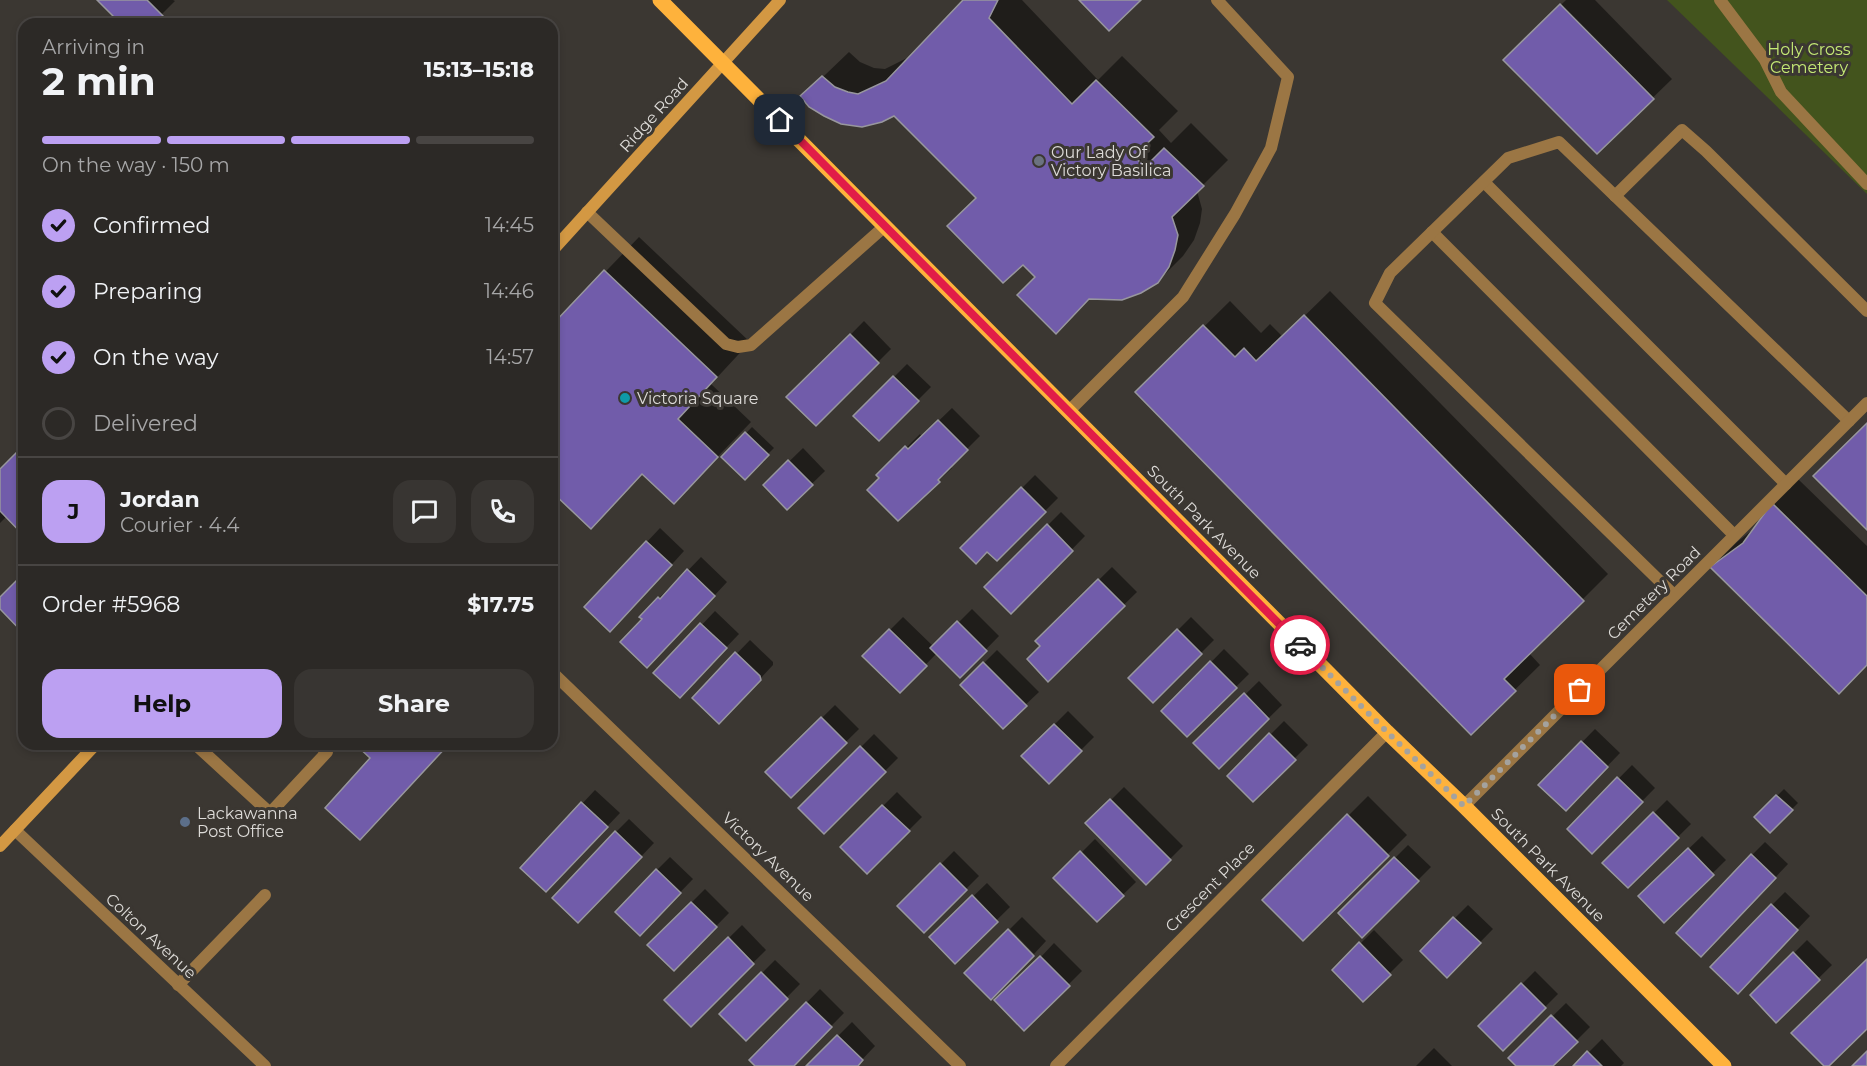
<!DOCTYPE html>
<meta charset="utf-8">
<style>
body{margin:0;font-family:Montserrat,sans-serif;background:#383532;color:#f1f3f6;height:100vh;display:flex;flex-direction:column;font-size:22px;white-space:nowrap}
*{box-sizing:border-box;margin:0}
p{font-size:20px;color:#a6a6a7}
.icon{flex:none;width:33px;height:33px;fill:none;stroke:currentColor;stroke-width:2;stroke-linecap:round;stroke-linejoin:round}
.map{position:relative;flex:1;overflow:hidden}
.side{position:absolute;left:18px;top:18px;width:540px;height:732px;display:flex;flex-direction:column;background:#2c2926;border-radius:18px;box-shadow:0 3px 9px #0003,0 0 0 2px #484543}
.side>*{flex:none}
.pin{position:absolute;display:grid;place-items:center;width:51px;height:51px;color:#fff;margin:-26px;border-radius:12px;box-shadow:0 3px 9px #0006}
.courier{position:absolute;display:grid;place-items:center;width:60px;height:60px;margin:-30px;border:4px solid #e11d48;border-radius:50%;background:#fff;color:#222;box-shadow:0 2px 8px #0007}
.overview em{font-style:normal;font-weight:700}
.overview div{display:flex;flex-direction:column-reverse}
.overview{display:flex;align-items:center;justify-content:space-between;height:102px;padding:0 24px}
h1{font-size:39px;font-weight:700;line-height:45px}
.bar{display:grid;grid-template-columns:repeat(4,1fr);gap:9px 6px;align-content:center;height:72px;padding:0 24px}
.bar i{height:8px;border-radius:4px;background:#484543}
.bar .current{background:#bca0f2}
.bar p{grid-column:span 4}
.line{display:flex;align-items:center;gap:15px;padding:0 24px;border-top:2px solid #484543}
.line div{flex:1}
.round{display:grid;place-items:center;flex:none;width:63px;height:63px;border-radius:18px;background:#383532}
ol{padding:0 24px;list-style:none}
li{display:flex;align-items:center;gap:18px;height:66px}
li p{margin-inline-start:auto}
li .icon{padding:6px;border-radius:50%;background:#bca0f2;color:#111;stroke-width:4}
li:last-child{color:#a6a6a7}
li i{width:33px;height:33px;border:3px solid #484543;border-radius:50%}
.primary-button{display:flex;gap:12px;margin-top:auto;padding:12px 24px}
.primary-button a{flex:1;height:69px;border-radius:18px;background:#bca0f2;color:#111;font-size:24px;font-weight:700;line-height:69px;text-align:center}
.primary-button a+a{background:#383532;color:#f1f3f6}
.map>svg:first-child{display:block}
.green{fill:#43541d}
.shadow{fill:#0007}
.building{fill:#715caa;stroke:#98979e;stroke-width:1.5}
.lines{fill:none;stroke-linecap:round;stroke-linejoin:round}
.service{stroke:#9b7644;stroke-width:12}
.minor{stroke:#9b7644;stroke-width:12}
.secondary{stroke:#d39843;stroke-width:12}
.primary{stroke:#feb23c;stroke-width:15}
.done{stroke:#a4a29e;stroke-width:6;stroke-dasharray:0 10.8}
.route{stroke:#e11d48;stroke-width:8}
.worship-dot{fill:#6b7280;stroke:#3b3732;stroke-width:2}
.culture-dot{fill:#0f9aa8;stroke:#3b3732;stroke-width:2}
.service-dot{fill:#5c6f8a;stroke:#3b3732;stroke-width:2}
.labels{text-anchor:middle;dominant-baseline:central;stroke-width:6;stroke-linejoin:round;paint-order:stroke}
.park-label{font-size:16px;fill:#c5ea75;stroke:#3b3732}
.street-label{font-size:16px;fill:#dddbd8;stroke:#3b3732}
.poi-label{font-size:16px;fill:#dddbd8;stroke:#3b3732;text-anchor:start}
</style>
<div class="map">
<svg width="1867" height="1066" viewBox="0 0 1867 1066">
<rect width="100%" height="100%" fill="#3b3732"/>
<path class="green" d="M1667,0H1867V194Z"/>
<g class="shadow">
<path d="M99,0H173L175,1L152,24H123Z"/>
<path d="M965,0H1022L1098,80L1122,56L1178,111L1159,130L1171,143L1191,123L1228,160L1197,191L1202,209L1200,223L1194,240L1183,256L1157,282L1038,277L978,198L895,114L802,97L849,52L860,62L874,68L885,69L911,56Z"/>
<path d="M1566,0H1595L1672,79L1597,152L1505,60Z"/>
<path d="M639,237L750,342L711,384L751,422L674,502L643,473L552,490V327Z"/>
<path d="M1330,291L1608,574L1529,653L1540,665L1472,732L1138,392L1230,301L1261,333L1270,324L1283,337Z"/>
<path d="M864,321L891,349L816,424L789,397Z"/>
<path d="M907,364L931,387L879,439L855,416Z"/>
<path d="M952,408L980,436L950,466L952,468L898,519L881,478L879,475L920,434L922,437Z"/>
<path d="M752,427L774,448L745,477L723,457Z"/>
<path d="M24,447V534L7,516L0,523V470Z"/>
<path d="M803,448L825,471L787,508L765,485Z"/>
<path d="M1035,475L1058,498L997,559L988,550L962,548Z"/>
<path d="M1798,479L1867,546V664L1712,567L1737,542L1755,528L1773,504Z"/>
<path d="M1061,512L1085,536L1011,612L986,587Z"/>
<path d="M660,528L684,551L624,617L586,607Z"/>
<path d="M701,557L727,582L661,653L644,619L659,598L672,585L673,586Z"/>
<path d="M1112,567L1137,592L1048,679L1042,646L1037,641Z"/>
<path d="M972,609L999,636L960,676L937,653L900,691L864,656L903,617L934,647Z"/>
<path d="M715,611L739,634L693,682L656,673Z"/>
<path d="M1191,617L1214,640L1153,701L1130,678Z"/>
<path d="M750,640L773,662V665L733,708L694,698Z"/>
<path d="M1224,649L1249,674L1187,735L1163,711Z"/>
<path d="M997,650L1039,692L1003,726L962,685Z"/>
<path d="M1259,681L1282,705L1219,767L1196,743Z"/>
<path d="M835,705L859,729L791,796L767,772Z"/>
<path d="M1068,711L1094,737L1049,782L1023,756Z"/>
<path d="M1284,721L1308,745L1253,800L1229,776Z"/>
<path d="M1595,729L1620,753L1566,809L1540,785Z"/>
<path d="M874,734L898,758L824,832L800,808Z"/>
<path d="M1632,765L1655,788L1592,852L1569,829Z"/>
<path d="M1124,787L1183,846L1146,883L1087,824Z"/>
<path d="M1784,789L1798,803L1770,831L1756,817Z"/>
<path d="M595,790L620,813L559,877L522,868Z"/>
<path d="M897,792L922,817L867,872L842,847Z"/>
<path d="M1368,796L1407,835L1303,939L1264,900Z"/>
<path d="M1667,800L1691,824L1628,886L1604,863Z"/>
<path d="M629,819L654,843L592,908L616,832Z"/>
<path d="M1702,836L1726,860L1664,921L1653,883Z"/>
<path d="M1095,839L1136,882L1097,920L1056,878Z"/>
<path d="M1765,842L1788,864L1714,942L1752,855Z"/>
<path d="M1408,845L1431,867L1362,936L1340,913Z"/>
<path d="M954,851L979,876L924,931L899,906Z"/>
<path d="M670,857L693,879L640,934L657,870Z"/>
<path d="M987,883L1010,907L955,961L931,937Z"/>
<path d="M705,889L729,913L674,969L649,945Z"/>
<path d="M1785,892L1810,916L1751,978L1772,905Z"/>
<path d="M1468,905L1493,929L1447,976L1422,951Z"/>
<path d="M1022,917L1046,941L1034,954L1010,929Z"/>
<path d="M742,925L766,950L691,1024L666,1000Z"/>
<path d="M1374,930L1403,960L1363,1000L1334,970Z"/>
<path d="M1807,940L1832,965L1776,1020L1752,995Z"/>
<path d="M1054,943L1082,971L1024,1029L1039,959Z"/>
<path d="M775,960L800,984L746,1039L721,1014Z"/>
<path d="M1535,971L1558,994L1503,1049L1480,1026Z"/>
<path d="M820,989L844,1013L792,1066H757L751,1060Z"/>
<path d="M1566,1003L1590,1027L1551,1066H1518L1510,1058Z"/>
<path d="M852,1022L875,1046L856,1066H808Z"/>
<path d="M1602,1039L1624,1063L1621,1066H1575Z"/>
<path d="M1434,1048L1452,1066H1416Z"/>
</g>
<g class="building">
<path d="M97,0H147L163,16L154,24H121Z"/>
<path d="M963,0H998L989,18L1072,104L1096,80L1154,137L1134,156L1145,167L1164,148L1204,186L1172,217L1178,235L1175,250L1169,267L1158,283L1141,293L1122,300L1089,299L1056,334L1017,295L1035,277L1023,265L1003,283L947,226L976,198L894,116L882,122L862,127L841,124L824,116L809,107L800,96L822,76L835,87L848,92L858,94L886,81Z"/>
<path d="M1079,0H1141L1109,31Z"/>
<path d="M1560,4L1654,99L1597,154L1503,60Z"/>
<path d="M604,270L717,377L678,419L718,457L674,504L642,474L591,529L552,492V325Z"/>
<path d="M1304,315L1584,601L1504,679L1516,691L1471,735L1135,392L1203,325L1235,357L1244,348L1256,361Z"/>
<path d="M850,334L879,363L816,426L786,397Z"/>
<path d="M893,376L919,401L879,441L853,416Z"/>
<path d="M938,420L968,450L938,480L940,482L898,521L867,490L879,478L876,475L905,446L908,449Z"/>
<path d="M1867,423V530L1813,476Z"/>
<path d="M745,432L769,455L745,480L721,457Z"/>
<path d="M19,450L24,454V536L0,511V469Z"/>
<path d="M788,460L813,485L787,510L763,485Z"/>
<path d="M1021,487L1046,512L997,561L987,552L976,564L960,548Z"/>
<path d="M1772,503L1867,596V665L1839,694L1710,567L1743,543Z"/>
<path d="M1047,524L1073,551L1011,614L984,587Z"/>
<path d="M646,541L672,565L610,632L584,607Z"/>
<path d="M687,569L715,596L647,668L620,642L642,619L639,617L658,597L660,599Z"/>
<path d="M21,576L24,579V634L0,609V597Z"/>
<path d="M1098,579L1125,606L1048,682L1027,659L1040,646L1035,641Z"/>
<path d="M957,621L987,651L960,678L930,648Z"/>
<path d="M700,623L727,648L680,698L653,673Z"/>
<path d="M889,629L927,666L900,693L862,656Z"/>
<path d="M1177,629L1202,654L1153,703L1128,678Z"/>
<path d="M735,652L760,676L761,680L719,724L692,698Z"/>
<path d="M1210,661L1237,688L1187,737L1161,711Z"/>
<path d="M983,662L1027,706L1003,729L960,685Z"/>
<path d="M1244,693L1269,719L1219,769L1193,743Z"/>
<path d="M821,717L847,743L791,798L765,772Z"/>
<path d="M1054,724L1082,751L1049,784L1021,756Z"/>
<path d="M1269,733L1296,760L1253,802L1227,776Z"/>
<path d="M1581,741L1608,767L1566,811L1538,785Z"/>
<path d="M355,744H449L360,840L325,808L370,758Z"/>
<path d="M860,746L886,772L824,834L798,808Z"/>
<path d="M1617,777L1643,802L1592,854L1567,829Z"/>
<path d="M1776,795L1793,810L1770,833L1754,817Z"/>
<path d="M1110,799L1171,860L1146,885L1085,823Z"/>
<path d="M581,802L608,827L546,892L520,868Z"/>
<path d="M882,805L910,831L867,874L840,847Z"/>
<path d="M1653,812L1679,838L1628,888L1602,863Z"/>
<path d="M1347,814L1389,856L1303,941L1262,900Z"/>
<path d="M615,831L642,857L578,923L552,898Z"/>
<path d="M1688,848L1714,875L1664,923L1638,896Z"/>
<path d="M1080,851L1124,896L1097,922L1053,878Z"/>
<path d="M1751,854L1776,878L1701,957L1676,933Z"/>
<path d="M1394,857L1419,881L1362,938L1338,913Z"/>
<path d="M940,863L967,890L924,933L897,906Z"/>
<path d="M656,869L681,893L640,936L615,912Z"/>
<path d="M972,895L998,922L955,964L929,937Z"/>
<path d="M691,902L717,927L674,971L647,945Z"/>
<path d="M1771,904L1798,930L1738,994L1710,967Z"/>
<path d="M1453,917L1481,943L1447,978L1420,951Z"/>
<path d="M1008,929L1034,956L991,1000L964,973Z"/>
<path d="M728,937L754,964L691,1027L664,1000Z"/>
<path d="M1359,942L1391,975L1363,1002L1332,970Z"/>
<path d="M1793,952L1820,980L1776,1023L1750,995Z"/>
<path d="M1040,956L1070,986L1024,1031L994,1000Z"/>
<path d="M1867,959V1029L1829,1066H1824L1791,1033Z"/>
<path d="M761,972L788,999L746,1041L719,1014Z"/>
<path d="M1521,983L1546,1008L1503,1051L1478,1026Z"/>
<path d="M806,1002L832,1027L794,1066H755L749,1060Z"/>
<path d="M1551,1015L1578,1042L1553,1066H1516L1508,1058Z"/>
<path d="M837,1035L863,1060L858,1066H806Z"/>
<path d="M1587,1051L1602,1066H1573Z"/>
<path d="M1867,1051V1066H1852Z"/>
</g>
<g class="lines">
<g class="service">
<path d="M1484,182L1786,484"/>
<path d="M1615,196L1682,130L1706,151L1867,311"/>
<path d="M587,212L726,344L738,347L751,345L885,226"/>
<path d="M1432,232L1734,535"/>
<path d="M1069,411L1183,297L1235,214L1271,148L1288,77L1217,0"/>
<path d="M1674,595L1375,303L1390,273L1508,158L1559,142L1849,421"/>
<path d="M195,744L270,813L327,752L318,744"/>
<path d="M178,985L265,895"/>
</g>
<g class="minor">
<path d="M1720,0L1765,60L1781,92L1867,184"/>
<path d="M552,672L960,1066"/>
<path d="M1464,806L1867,403"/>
<path d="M15,830L265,1066"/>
<path d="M1056,1066L1387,732"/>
</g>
<g class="secondary">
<path d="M552,251L780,0"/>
<path d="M0,846L96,744"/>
</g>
<path class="primary" d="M660,0L1387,732L1464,806L1724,1066"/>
</g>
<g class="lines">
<path class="done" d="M1300,645L1387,732L1464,806L1580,690"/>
<path class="route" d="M780,120L1300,645"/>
</g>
<circle class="worship-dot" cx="1039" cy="161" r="6"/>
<circle class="culture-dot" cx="625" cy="398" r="6"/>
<circle class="service-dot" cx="185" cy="822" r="6"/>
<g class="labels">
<g class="park-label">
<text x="1809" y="49">Holy Cross<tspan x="1809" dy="18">Cemetery</tspan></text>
</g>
<g class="street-label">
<text transform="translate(654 115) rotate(-48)">Ridge Road</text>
<text transform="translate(1204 522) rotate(45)">South Park Avenue</text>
<text transform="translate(1654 593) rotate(-45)">Cemetery Road</text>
<text transform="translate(768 857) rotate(44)">Victory Avenue</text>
<text transform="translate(1548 865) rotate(45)">South Park Avenue</text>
<text transform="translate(1210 887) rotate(-45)">Crescent Place</text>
<text transform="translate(151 936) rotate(43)">Colton Avenue</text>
</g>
<g class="poi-label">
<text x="1051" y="152">Our Lady Of<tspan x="1051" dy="18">Victory Basilica</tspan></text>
<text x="637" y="398">Victoria Square</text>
<text x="197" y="813">Lackawanna<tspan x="197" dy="18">Post Office</tspan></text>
</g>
</g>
</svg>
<div class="pin" style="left:1580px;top:690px;background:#ea580c"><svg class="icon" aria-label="bag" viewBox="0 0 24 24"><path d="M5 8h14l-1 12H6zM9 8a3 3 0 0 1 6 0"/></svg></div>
<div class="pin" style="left:780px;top:120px;background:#1f2937"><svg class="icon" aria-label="home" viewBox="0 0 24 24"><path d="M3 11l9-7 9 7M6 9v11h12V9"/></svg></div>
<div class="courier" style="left:1300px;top:645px"><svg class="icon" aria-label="car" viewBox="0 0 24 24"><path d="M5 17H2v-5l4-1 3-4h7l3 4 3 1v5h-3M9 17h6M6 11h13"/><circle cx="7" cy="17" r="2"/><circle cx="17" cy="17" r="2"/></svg></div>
<section class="side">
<div class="overview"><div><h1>2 min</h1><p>Arriving in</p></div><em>15:13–15:18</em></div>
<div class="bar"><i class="current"></i><i class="current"></i><i class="current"></i><i></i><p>On the way · 150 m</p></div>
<ol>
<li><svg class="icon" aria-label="check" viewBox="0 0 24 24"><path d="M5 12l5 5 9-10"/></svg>Confirmed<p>14:45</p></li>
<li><svg class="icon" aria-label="check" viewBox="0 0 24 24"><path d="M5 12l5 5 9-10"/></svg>Preparing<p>14:46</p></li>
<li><svg class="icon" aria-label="check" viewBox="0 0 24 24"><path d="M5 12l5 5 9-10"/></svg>On the way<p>14:57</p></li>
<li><i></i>Delivered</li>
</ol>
<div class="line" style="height:108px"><b class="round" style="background:#bca0f2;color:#111">J</b><div><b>Jordan</b><p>Courier · 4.4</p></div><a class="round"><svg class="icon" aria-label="chat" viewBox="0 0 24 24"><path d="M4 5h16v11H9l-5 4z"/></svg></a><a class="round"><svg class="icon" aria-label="phone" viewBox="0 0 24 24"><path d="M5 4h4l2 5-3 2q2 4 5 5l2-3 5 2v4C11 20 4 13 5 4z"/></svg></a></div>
<div class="line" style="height:78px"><div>Order #5968</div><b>$17.75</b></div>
<div class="primary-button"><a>Help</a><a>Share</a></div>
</section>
</div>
